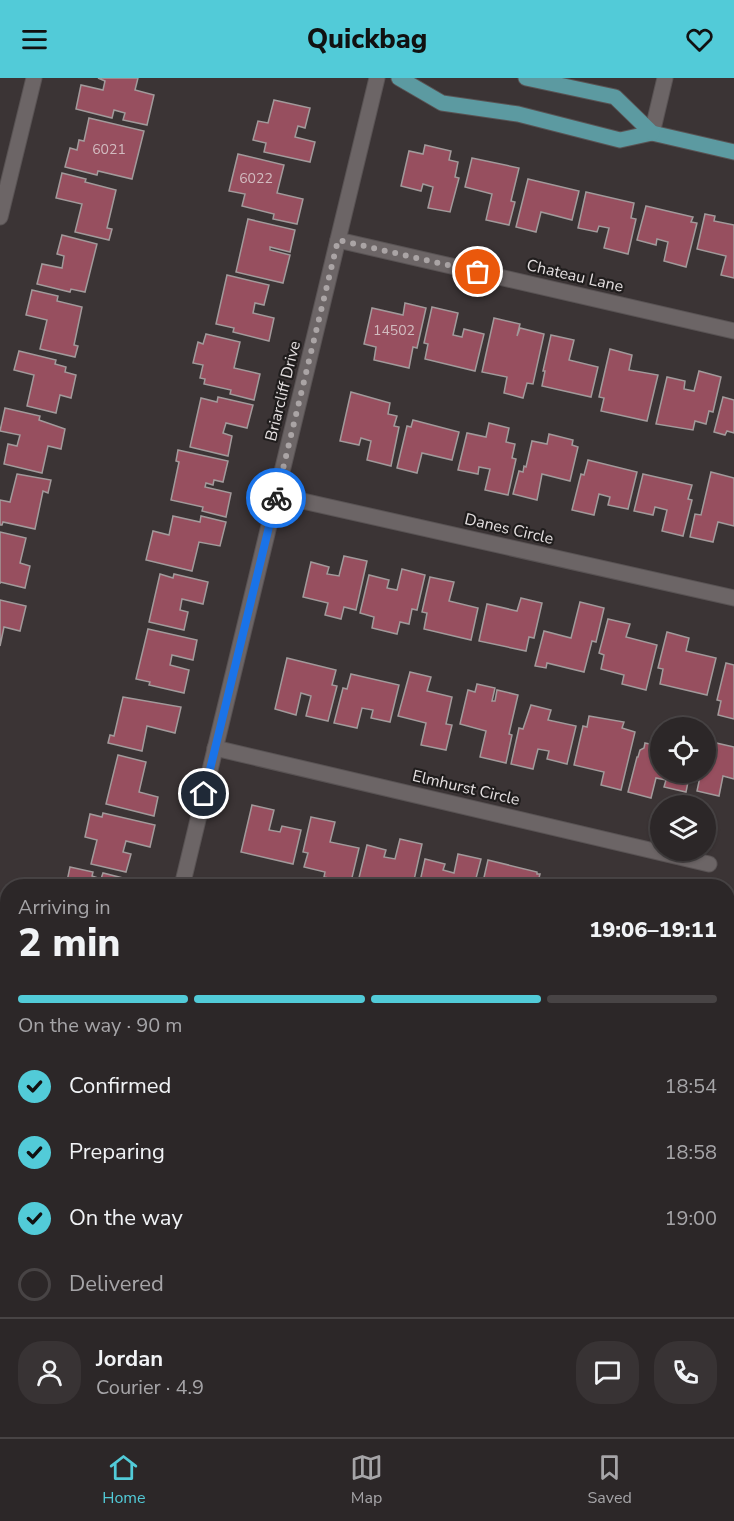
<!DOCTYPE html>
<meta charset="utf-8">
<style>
body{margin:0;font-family:"Nunito Sans",sans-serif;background:#383334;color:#f1f3f6;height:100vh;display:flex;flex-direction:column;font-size:22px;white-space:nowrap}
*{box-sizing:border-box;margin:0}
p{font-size:20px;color:#a6a5a8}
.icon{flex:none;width:33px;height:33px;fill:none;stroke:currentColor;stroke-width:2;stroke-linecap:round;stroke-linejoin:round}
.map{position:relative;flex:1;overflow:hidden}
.details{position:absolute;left:0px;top:801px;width:735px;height:558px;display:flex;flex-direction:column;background:#2c2728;border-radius:24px 24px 0 0;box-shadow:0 2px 4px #0004,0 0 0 2px #484445}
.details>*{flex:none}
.tools{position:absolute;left:650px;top:639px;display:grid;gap:12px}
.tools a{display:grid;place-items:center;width:66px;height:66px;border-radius:50%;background:#2c2728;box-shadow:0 2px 4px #0004,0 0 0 2px #484445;font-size:30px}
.pin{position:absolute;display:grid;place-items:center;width:51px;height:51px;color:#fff;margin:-26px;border:3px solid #fff;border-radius:50%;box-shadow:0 2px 6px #0007}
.courier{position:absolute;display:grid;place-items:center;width:60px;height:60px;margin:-30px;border:4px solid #1a73e8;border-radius:50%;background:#fff;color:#222;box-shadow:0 2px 8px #0007}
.head em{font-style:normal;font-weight:800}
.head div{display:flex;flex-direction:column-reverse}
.head{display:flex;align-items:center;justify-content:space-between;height:102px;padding:0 18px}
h1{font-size:39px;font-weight:800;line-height:45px}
.bar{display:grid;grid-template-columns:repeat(4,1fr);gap:9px 6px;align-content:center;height:72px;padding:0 18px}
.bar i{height:8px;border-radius:4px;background:#484445}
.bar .selected{background:#52cbd8}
.bar p{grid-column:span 4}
.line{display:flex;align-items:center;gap:15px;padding:0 18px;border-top:2px solid #484445}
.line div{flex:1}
.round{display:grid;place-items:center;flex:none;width:63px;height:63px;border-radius:24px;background:#383334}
ol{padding:0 18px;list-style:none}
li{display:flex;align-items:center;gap:18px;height:66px}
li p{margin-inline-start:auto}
li .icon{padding:6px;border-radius:50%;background:#52cbd8;color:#111;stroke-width:4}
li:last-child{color:#a6a5a8}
li i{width:33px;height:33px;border:3px solid #484445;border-radius:50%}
header{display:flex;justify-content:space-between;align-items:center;height:78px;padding:0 18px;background:#52cbd8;color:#111;font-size:27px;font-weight:800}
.menu{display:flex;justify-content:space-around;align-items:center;height:84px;border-top:2px solid #484445;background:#2c2728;font-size:16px;color:#a6a5a8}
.menu a{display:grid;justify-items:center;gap:3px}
.menu .selected{color:#52cbd8}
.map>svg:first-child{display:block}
.green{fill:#7a4450}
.building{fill:#974f5f;stroke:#a29a9b;stroke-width:1.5}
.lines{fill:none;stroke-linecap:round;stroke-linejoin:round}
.minor-casing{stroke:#595354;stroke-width:17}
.major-casing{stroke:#595354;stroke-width:17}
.minor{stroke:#6c6566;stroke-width:15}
.major{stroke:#5c9aa1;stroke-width:15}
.done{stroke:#aaa4a5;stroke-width:6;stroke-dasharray:0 10.8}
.route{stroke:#1a73e8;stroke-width:8}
.labels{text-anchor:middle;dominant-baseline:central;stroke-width:4.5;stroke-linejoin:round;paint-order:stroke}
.number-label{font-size:14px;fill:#d2bcc0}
.street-label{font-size:16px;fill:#e5e0e1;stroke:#201d1d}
</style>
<header><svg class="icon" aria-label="menu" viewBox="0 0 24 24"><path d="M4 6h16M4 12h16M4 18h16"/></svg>Quickbag<svg class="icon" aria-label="heart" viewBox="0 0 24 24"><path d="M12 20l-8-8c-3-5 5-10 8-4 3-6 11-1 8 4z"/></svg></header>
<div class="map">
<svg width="734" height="1359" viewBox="0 0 734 1359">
<rect width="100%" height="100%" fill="#3b3435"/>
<path class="green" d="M728,1203L734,1205V1356L720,1352L718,1359H489L482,1357L481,1359H185L186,1352H728Z"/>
<g class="building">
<path d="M98,0H138L135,12L154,17L147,47L123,42L125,35L114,32L112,40L76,31L81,7L103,12L105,3Z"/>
<path d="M274,22L310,30L305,50L298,48L295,59L315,64L310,84L264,74L266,65L253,62L258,43L268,45Z"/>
<path d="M89,40L144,53L132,101L98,93L97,97L65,89L70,70L77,72L79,62L84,63Z"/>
<path d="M425,67L451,73L449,82L458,84L455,99L459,100L450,134L428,130L433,109L423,106L421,113L401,108L409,73L423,76Z"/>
<path d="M238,76L284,87L277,115L303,121L297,146L273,141L274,136L242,128L245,116L229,113Z"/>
<path d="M472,80L519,90L511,123L515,124L509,147L486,142L492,116L465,109Z"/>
<path d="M62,95L86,101L85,104L116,112L107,150L112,151L109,162L75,154L82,126L56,120Z"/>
<path d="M528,101L579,113L572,142L541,134L536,154L516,149Z"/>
<path d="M586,114L634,125L631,140L636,141L628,176L604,170L609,150L599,148L597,154L578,150Z"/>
<path d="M646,128L693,139L691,144L697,145L686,189L664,183L668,164L657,161L656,167L637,162Z"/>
<path d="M705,136L715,138L714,143L734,147V200L721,197L726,178L697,171Z"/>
<path d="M248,141L295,152L290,174L270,169V172L290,177L283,205L236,194Z"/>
<path d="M62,157L97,166L85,214L71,211L70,214L37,206L42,186L62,190L64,178L57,176Z"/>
<path d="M227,197L269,207L264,227L255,225L253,235L274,240L269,263L233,254L234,250L216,246Z"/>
<path d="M32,212L58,218L57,223L82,229L74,267L78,268L75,279L40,271L47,242L26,237Z"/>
<path d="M405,225L426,230L417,270L413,269L409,290L374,282L376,269L364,266L372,230L403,237Z"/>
<path d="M432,229L458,235L453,257L462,259L464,251L484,256L475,293L425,281L428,266L424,265Z"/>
<path d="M494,240L520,246L517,258L520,250L544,256L533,306L527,305L523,320L504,315L507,299L482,294Z"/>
<path d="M206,256L240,264L234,290L260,296L254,322L230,316L231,312L204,306L205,301L200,300L203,287L193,285L198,264L203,266Z"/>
<path d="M551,257L574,262L569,282L598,289L591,319L542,308L545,293H543Z"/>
<path d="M610,271L632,277L629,292L658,297L647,343L601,333L604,320L599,319Z"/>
<path d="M19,273L56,282L55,286L66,289L65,294L76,297L71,320L60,317L56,335L27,328L34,297L14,292Z"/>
<path d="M699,293L721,299L713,334L709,333L706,346L695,343L693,352L656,346L667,299L685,303L684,311L694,313Z"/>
<path d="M351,314L390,325L388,336L397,338L394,348L399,349L391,388L367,382L371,363L361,360L359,367L340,363Z"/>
<path d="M218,319L253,327L247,350L226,345L223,355L232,358L228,378L190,369L201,320L217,324Z"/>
<path d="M723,319L734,322V355L727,353L725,357L714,354Z"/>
<path d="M5,330L40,338L39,342L65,351L61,371L48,368L42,395L4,386L8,366L17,368L20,357L0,353Z"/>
<path d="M413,342L459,354L452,382L422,375L417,395L397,390L407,348L411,349Z"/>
<path d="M489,345L509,350L506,364L515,366L512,380L516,381L508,417L485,412L490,391L479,389L478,396L458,392L467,355L486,359Z"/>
<path d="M549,356L573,362L572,367L578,369L570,403L542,396L537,422L513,416L519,393L523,394L524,388L526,389L532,363L547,366Z"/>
<path d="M178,372L228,383L223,404L214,402L213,407L206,405L205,409L231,415L226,439L202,433L203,429L171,422L179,384L176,383Z"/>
<path d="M588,382L637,394L628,431L608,427L610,419L599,416L594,437L572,432L581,396L584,397Z"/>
<path d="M711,394L734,400V448L718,444L713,464L690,459L695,436L701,437Z"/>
<path d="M17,396L51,402L48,415L43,413L35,451L3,444L2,447H0V422L10,424Z"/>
<path d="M643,396L692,407L688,421L692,422L683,458L662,453L667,432L655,429L653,437L634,433Z"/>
<path d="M173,438L200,444L201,438L226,444L220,468L199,464L192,493L146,482L153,453L169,457Z"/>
<path d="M0,454L26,460L20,485L30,488L25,510L0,504V506Z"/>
<path d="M344,478L367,483L356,532L344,529L341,541L325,537L328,525L303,519L311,484L329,489L327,496L339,498Z"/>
<path d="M402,491L425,497L417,532L412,531L409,546L400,544L397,556L372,550L374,539L360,535L369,497L389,502L387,510L397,512Z"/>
<path d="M160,496L173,500L174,496L208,504L203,526L182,521L180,532L188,534L184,552L149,544Z"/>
<path d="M430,499L454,504L449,523L478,530L471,562L424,551L427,535L422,534Z"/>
<path d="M521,520L542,525L534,560L529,559L526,573L479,563L487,526L517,533Z"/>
<path d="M0,522L26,528L20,553L4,549L0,568Z"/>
<path d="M580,524L604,530L596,564L592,563L584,594L547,585L546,590L535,588L544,553L571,560Z"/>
<path d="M608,541L630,546L626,559L657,567L646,612L622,606L624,597L601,591L604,577L599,575Z"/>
<path d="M148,551L197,562L193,582L172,577L170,587L189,592L184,615L149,607L150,604L136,601Z"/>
<path d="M667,554L689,560L686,573L716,580L707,617L660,606L663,591L658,590Z"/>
<path d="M287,580L336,592L332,607L337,608L328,643L306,638L311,618L301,615L296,637L275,631Z"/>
<path d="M726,585L734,587V641L718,637L721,623L717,622Z"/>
<path d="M410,594L431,599L427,613L452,619L446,646L452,647L446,672L421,667L426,645L398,638Z"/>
<path d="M351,596L399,607L390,644L371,640L373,632L362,630L357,650L334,645L343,610L347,611Z"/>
<path d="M477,606L495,610L492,623H495L497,612L518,617L509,656L512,657L506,685L480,679L486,653L460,646L468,612L475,614Z"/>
<path d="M123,619L181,629L175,655L147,648L142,673L108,665L110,657L114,658Z"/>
<path d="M531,627L551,632L548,642L576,648L567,686L547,681L549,673L538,671L533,691L511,686L519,650L523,651Z"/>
<path d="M589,638L624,644L622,650L635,654L621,712L601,707L604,694L574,687L583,648L587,649Z"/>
<path d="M712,664L734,669V701L723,698L719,718L697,713L701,694H705V679H708Z"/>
<path d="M645,665L660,668V694H690L686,714L664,709L666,702L656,700L651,720L628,714L637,679H638L640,672L644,670Z"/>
<path d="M118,677L146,684L139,714L158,719L154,738L106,726Z"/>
<path d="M252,727L274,732L269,752L280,754L282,748L301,752L293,786L241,774Z"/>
<path d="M103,735L155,747L150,769L126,763L123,774L131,776L126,794L91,786L97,762L85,759L90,736L102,739Z"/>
<path d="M311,739L335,744L330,764L359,770L350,808H332L334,801L324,799L325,794L304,789L308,775L303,774Z"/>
<path d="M400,761L422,766L414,802L410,801L408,808H357L367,767L386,772L384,779L395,781Z"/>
<path d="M458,776L481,781L474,808H419L425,781L445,786L443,792L454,795Z"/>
<path d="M488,782L537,794V796H540L537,808H482Z"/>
<path d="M70,789L93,794L92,798L101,801L103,795L139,804L138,808H66Z"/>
<path d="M576,800L599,806V808H570H574Z"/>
<path d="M734,874V888L728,879Z"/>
<path d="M728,943L734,945V994L728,992Z"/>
<path d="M6,1091H8V1113L1,1111Z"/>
<path d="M729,1122L734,1123V1160L728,1159Z"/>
<path d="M3,1150L8,1151V1202L0,1201V1162Z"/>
<path d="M0,1207L8,1209V1265L3,1264L4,1259L0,1258Z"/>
<path d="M0,1269L8,1271V1294L0,1293Z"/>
<path d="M0,1331L8,1332L5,1358L0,1357Z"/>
<path d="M124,1352H151L166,1357V1359H122Z"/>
<path d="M720,1352L734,1356V1359H719Z"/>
</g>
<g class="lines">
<g class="minor-casing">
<g id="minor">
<path d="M652,55L665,0"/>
<path d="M0,139L34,0"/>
<path d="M338,162L734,253"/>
<path d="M276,417L734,520"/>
<path d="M215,670L709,786"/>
<path d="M182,808L377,0"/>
<path d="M728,1057L734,1059"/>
<path d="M49,1359L50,1352"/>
</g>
</g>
<g class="major-casing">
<g id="major">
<path d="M399,0L442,25L518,36L620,62L652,55L734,74"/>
<path d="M526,0L615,19L652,55"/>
</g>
</g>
<use href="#minor" class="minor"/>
<use href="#major" class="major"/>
</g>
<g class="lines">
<path class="done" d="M276,420L338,162L478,194"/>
<path class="route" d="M204,716L276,420"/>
</g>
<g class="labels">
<g class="number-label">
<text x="109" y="71">6021</text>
<text x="256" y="100">6022</text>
<text x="394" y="252">14502</text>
</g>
<g class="street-label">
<text transform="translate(575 198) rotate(13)">Chateau Lane</text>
<text transform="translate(283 313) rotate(-76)">Briarcliff Drive</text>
<text transform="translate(509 451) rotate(13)">Danes Circle</text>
<text transform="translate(466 710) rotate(13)">Elmhurst Circle</text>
</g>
</g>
</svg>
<div class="tools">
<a><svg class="icon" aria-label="locate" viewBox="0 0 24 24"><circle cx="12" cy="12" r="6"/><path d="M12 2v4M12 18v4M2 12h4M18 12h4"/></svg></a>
<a><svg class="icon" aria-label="layers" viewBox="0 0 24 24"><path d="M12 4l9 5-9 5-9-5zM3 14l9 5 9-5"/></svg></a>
</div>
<div class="pin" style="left:478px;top:194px;background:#ea580c"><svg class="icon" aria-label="bag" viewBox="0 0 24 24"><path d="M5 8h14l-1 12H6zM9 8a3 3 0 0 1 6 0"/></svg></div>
<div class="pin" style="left:204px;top:716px;background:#1f2937"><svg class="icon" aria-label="home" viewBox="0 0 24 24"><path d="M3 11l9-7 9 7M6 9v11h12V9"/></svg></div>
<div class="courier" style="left:276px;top:420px"><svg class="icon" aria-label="bike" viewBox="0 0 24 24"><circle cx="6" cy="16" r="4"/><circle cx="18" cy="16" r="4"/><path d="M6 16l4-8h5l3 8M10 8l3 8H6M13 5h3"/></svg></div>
<section class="details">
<div class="head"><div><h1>2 min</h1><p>Arriving in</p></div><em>19:06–19:11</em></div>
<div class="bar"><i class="selected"></i><i class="selected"></i><i class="selected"></i><i></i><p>On the way · 90 m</p></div>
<ol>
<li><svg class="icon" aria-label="check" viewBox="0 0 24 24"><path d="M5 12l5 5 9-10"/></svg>Confirmed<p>18:54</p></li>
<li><svg class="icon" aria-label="check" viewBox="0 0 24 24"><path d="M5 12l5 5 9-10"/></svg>Preparing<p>18:58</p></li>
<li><svg class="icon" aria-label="check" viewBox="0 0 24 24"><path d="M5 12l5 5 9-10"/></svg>On the way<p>19:00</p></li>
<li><i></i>Delivered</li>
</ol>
<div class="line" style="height:108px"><a class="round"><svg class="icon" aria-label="person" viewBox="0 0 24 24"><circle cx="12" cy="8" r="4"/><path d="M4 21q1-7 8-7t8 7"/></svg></a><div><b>Jordan</b><p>Courier · 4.9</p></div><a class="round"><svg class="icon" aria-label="chat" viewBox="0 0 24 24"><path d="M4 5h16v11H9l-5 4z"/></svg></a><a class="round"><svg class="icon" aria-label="phone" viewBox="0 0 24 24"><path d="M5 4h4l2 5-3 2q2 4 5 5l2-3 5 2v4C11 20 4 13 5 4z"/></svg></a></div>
</section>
</div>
<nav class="menu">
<a class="selected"><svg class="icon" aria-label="home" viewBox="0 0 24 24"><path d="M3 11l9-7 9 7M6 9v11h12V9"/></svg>Home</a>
<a><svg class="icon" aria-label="map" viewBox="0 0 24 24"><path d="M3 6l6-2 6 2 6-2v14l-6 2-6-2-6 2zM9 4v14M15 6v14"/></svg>Map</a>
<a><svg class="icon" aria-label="saved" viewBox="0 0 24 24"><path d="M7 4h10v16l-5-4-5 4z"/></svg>Saved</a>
</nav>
